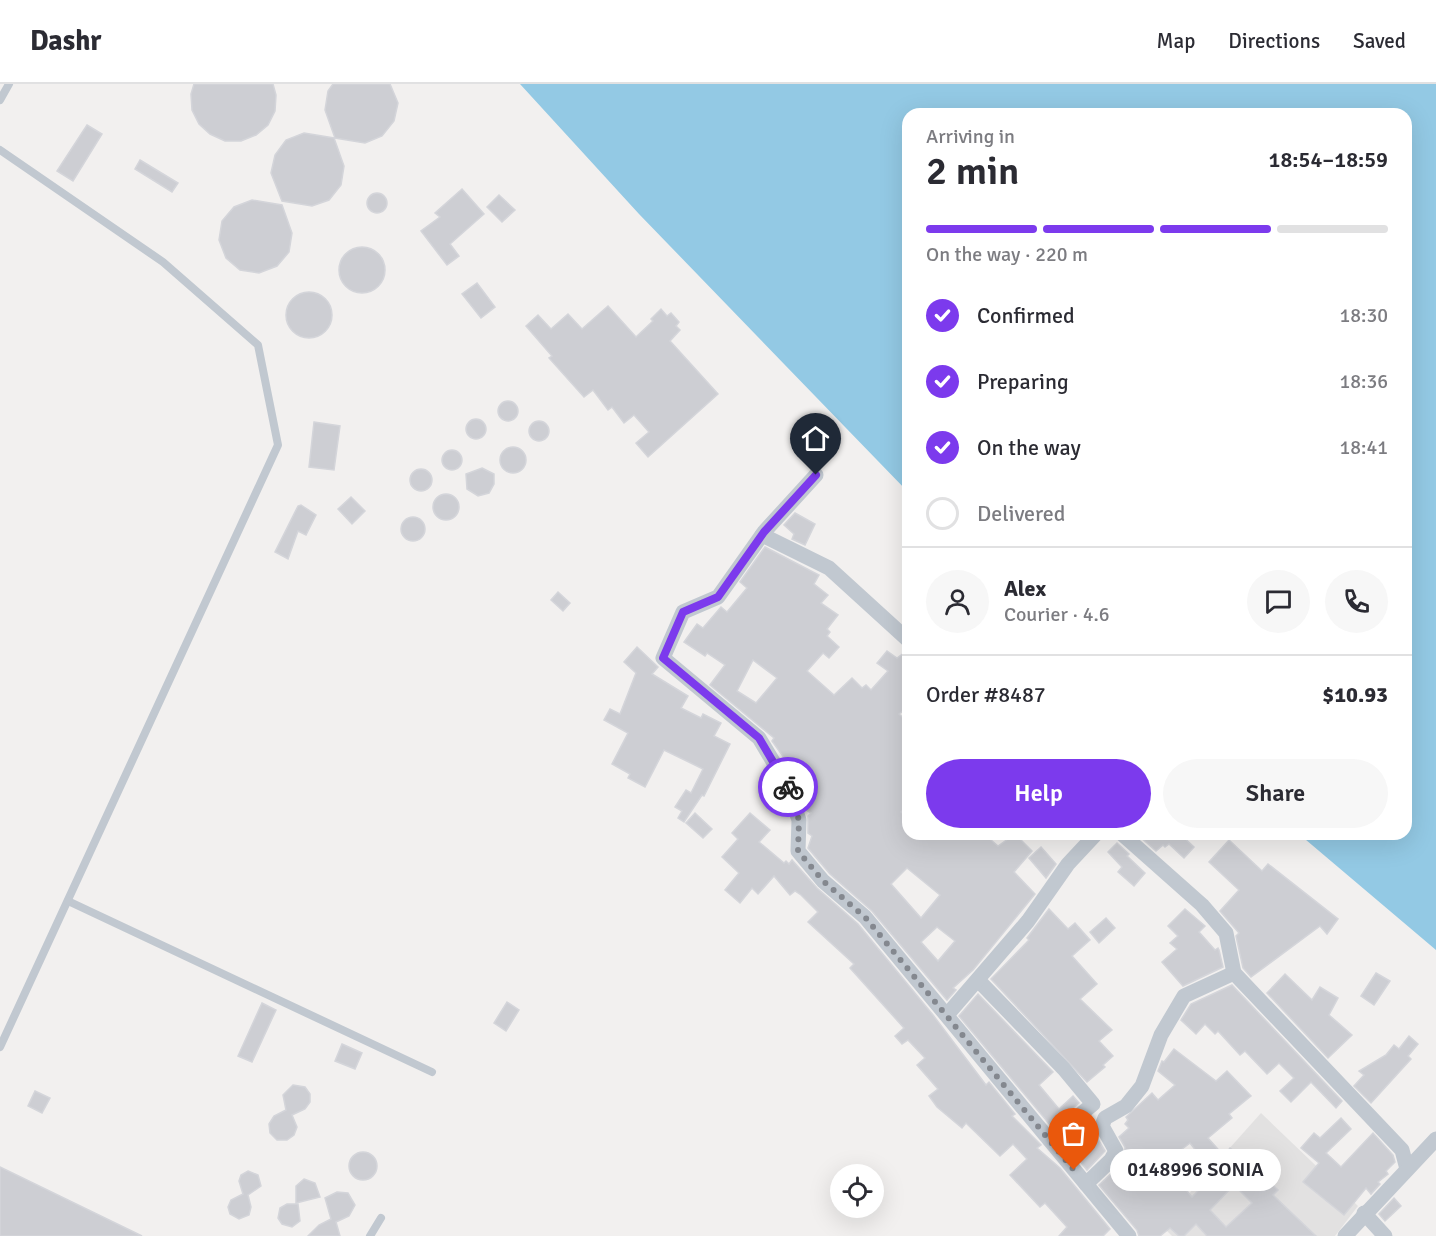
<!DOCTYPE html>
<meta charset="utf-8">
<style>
body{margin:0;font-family:Signika,sans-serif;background:#f7f7f7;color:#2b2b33;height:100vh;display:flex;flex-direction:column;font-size:22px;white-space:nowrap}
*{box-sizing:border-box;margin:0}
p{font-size:20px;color:#7c7c81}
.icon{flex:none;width:33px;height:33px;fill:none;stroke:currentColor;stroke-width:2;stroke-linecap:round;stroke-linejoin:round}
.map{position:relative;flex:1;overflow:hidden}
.details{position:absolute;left:902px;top:24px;width:510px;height:732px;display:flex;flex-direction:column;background:#fff;border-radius:18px;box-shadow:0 6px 24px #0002}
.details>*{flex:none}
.controls{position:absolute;left:830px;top:1080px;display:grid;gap:12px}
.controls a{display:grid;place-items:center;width:54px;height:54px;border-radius:50%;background:#fff;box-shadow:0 6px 24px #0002;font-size:30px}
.pin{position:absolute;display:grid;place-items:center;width:51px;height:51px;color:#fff;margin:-62px -26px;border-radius:50% 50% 50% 0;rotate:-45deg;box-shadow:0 0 6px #0007}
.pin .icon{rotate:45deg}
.courier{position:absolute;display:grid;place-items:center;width:60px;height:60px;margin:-30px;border:4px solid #7c3aed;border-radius:50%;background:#fff;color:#222;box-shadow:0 2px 8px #0007}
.bubble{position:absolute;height:42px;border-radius:21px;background:#fff;box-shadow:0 6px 24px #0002;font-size:20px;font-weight:600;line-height:42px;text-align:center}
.headline em{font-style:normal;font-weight:600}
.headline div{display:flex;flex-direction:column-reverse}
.headline{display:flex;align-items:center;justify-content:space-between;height:102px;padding:0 24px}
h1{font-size:39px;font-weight:600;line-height:45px}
.bar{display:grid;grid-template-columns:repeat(4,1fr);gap:9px 6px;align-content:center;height:72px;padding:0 24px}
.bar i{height:8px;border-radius:4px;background:#e1e1e2}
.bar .current{background:#7c3aed}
.bar p{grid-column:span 4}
.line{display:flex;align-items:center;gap:15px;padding:0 24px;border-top:2px solid #e1e1e2}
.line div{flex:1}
.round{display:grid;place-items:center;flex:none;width:63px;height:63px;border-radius:32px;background:#f7f7f7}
ol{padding:0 24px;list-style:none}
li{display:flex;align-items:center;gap:18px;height:66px}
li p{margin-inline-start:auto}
li .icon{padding:6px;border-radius:50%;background:#7c3aed;color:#fff;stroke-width:4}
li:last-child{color:#7c7c81}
li i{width:33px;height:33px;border:3px solid #e1e1e2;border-radius:50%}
.button{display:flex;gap:12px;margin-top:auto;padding:12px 24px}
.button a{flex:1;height:69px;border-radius:36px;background:#7c3aed;color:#fff;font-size:24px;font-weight:600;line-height:69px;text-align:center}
.button a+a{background:#f7f7f7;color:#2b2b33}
header{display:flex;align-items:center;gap:36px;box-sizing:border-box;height:84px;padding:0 30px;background:#fff;border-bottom:2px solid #e1e1e2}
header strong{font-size:28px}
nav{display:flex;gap:33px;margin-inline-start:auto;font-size:21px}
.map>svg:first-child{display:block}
.education{fill:#e2e1e1}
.water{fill:#93c9e4}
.building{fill:#cdced3;stroke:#d4d5da;stroke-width:1.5;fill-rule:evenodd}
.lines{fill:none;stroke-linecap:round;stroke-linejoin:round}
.lane{stroke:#c1c8d0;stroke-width:8}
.street{stroke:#c1c8d0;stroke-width:15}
.done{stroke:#84888f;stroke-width:6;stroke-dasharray:0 10.8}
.route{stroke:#7c3aed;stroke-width:8}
</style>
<header>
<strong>Dashr</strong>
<nav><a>Map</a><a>Directions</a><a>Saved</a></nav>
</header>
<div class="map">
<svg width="1436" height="1152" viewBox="0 0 1436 1152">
<rect width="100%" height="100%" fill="#f2f0ef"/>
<path class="education" d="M1261,1029L1358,1122L1335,1152H1172L1161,1141Z"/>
<path class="water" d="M520,0H1436V866L1299,750H1406V30H908L907,407L639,130Z"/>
<g class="building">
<path d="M194,0H273L276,11L275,27L268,41L256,51L241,57H225L210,50L199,40L192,26L191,10Z"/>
<path d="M333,0H390L398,19L394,37L382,52L365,59L335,54L325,26L328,7Z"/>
<path d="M87,41L102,50L73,97L57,87Z"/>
<path d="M304,49L334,54L344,82L341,101L329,116L312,122L282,117L271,89L275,71L286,56Z"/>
<path d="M140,76L178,99L172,108L135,85Z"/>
<path d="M462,105L484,130L450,160L459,172L447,181L421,147L440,133L435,129Z"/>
<circle cx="377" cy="119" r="10"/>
<path d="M499,111L515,126L502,138L487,123Z"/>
<path d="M252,116L282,121L292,149L289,168L277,182L259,189L240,186L226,174L219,156L222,137L234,123Z"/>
<circle cx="362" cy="186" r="23"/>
<path d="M477,199L495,223L481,234L462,210Z"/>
<circle cx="309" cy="231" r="23"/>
<path d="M608,222L636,253L653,237L651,235L661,225L667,232L671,229L679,238L676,242L680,246L670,257L718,310L648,373L636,359L649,348L634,331L624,339L612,323L608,326L593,306L584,313L549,274L552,272L526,242L538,231L551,245L568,230L582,245Z"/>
<circle cx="508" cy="327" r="10"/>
<circle cx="476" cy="345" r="10"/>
<circle cx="539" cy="347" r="10"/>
<path d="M314,338L340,342L334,386L309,383Z"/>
<circle cx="513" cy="376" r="13"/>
<circle cx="452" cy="376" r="10"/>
<path d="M482,384L494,390V400L489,409L478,412L467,405L466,390Z"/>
<circle cx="421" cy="396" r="11"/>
<circle cx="446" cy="423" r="13"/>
<path d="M351,413L365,427L352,440L338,425Z"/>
<path d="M301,421L316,431L306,451L298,447L288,475L275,468L298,422Z"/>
<path d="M795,429L815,440L805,461L792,455L794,450L784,441Z"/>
<circle cx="413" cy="445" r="12"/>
<path d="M765,463L819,491L814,500L828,511L821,519L838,531L827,545L830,548L827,552L839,563L829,574L823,569L807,587L834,611L852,594L862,604L866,601L871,606L888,587L877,579L887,567L897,574L908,566V623L899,630L908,638V722L901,728L908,733V750H984L998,762L1015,750L1032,767L1014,788L1035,810L973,886L953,904L956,906L947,916L872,827L830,790L808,764L812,752L808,749V732L811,729L806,726L799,707L803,703L796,697L792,685L772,657L774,654L710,601L725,581L707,569L705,572L684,558L697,540L703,544L721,523L727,528L747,504L740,498ZM753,576L777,594L756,619L737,607ZM907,784L940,811L921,834L891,800ZM937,843L955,857L938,877L921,858Z"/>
<path d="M558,508L570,519L563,527L551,516Z"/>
<path d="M637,563L658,583L652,590L688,612L681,624L701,634L703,630L721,639L714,652L730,660L704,712L702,711L684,738L678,734L682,727L675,723L686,706L691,709L703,685L664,666L645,703L628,694L630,690L612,680L628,649L604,636L610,625L620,630L636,589L624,578Z"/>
<path d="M772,697L784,721L775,727L761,704Z"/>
<path d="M695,729L712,745L703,754L686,739Z"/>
<path d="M750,729L770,746L759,758L784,779L786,777L789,780L792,776L817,804L858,840L933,931L986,1001L989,998L1015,1030L1012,1032L1041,1061L1037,1064L1060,1084L1110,1145L1103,1152H1059L1067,1143L1045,1119L1040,1123L1010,1091L1027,1075L1013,1060L1000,1072L966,1039L962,1044L937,1023L929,1012L938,1005L917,981L925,974L908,956L902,960L895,952L904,944L850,884L854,880L808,838L818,828L801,811L795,807L790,811L774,792L758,810L752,804L740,819L725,806L739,789L722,773L738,755L732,749Z"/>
<path d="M1137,750H1180L1194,763L1184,774L1169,760L1165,763L1163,761L1156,767Z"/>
<path d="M1229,756L1262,787L1268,780L1338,835L1327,850L1320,842L1251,893L1243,884L1236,852L1239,849L1220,827L1239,806L1209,778Z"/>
<path d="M1117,759L1129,770L1127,772L1145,789L1134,802L1118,788L1122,783L1108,768Z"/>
<path d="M1041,763L1056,780L1046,794L1029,774Z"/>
<path d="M1049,825L1068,845L1075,839L1090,856L1072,872L1097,900L1080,915L1112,946L1099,957L1113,972L1103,981L1105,983L1087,998L991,895L1029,856L1027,854Z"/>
<path d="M1185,825L1205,842L1199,848L1215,866L1218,864L1219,866L1223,883L1183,902L1162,878L1177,865L1170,859L1178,852L1168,842Z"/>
<path d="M1106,834L1115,844L1099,859L1090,848Z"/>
<path d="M1376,889L1390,897L1374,921L1361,912Z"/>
<path d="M1285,890L1312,916L1320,903L1338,914L1329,931L1352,951L1328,974L1267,909Z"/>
<path d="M1232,901L1342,1017L1336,1024L1311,998L1291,1018L1280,1007L1294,994L1279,979L1267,990L1245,967L1240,971L1218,947L1215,950L1205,940L1196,950L1181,936L1191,920Z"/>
<path d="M978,910L1053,988L1039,1001L1059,1025L1073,1012L1079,1019L1051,1042L959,932Z"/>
<path d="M507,918L519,926L506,947L494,939Z"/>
<path d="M262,919L276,926L252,978L238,972Z"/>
<path d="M1409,952L1418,960L1408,972L1411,975L1371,1019L1354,1002L1364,991L1359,987L1386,971L1394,961L1399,965Z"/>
<path d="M342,960L362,969L355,985L335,977Z"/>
<path d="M1174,965L1216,997L1227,987L1251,1012L1229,1030L1232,1034L1208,1054L1224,1072L1230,1064L1251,1080L1278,1106L1273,1111L1316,1152H1207L1196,1140L1184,1152H1179L1170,1144L1160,1152H1139L1137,1146L1099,1101L1118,1083L1125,1071V1063L1119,1053L1129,1044L1125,1040L1128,1036L1126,1033L1152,1009L1158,1016L1175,1001L1158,987L1162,977L1164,978ZM1190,1059L1214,1090L1192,1113L1164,1079ZM1234,1101L1252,1119L1226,1143L1210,1126Z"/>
<path d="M293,1001L305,1003L310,1010V1018L305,1025L292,1031L297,1043L294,1051L287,1056H277L270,1049L269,1040L274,1032L286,1026L283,1011Z"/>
<path d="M35,1007L50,1014L42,1029L28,1022Z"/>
<path d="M1341,1034L1351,1045L1326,1069L1341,1083L1373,1049L1393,1071L1395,1078L1386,1087L1388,1090L1378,1098L1380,1100L1371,1110L1366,1104L1344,1131L1303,1098L1319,1079L1301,1064L1314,1049L1320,1054Z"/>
<path d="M1087,1037L1105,1067L1087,1086L1064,1057Z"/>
<circle cx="363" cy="1082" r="14"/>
<path d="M0,1083L142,1152H0Z"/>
<path d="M248,1087L258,1091L261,1102L248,1111L251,1123L249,1131L239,1135L230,1130L228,1123L231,1116L243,1110L239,1097L241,1091Z"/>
<path d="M304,1095L315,1099L320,1113L296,1119V1102Z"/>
<path d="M337,1108L348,1109L355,1121L349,1132L336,1138L340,1152H308L319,1141L331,1135L325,1114Z"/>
<path d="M1394,1114L1401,1122L1385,1137L1379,1130Z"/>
<path d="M287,1120H298L300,1137L292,1143L282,1140L278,1134L280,1124Z"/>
</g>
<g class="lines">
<g class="lane">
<path d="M0,16L9,0"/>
<path d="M0,66L163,178L258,261L278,361L0,963"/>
<path d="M68,817L432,988"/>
<path d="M370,1152L381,1134"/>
</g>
<g class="street">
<path d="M816,391L764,448L718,513L683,528L663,574L759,654L786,699L799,736L798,767L823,797L865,833L1129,1152"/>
<path d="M762,451L829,484L908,556"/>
<path d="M1122,750L1202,821L1226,849L1234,889L1402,1066L1407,1085"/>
<path d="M978,896L1064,985L1093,1020L1050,1056"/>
<path d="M947,931L1028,837L1068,780L1096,750"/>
<path d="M1086,1100L1111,1076L1116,1067L1102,1042L1105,1034L1126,1022L1142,1002L1161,951L1184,912L1234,889"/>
<path d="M1364,1129L1385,1152"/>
<path d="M1345,1152L1436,1055"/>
</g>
</g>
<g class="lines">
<path class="done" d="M788,703L799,736L798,767L823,797L865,833L1074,1086"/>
<path class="route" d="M788,703L759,654L663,574L683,528L718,513L764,448L816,391"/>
</g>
</svg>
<div class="controls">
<a><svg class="icon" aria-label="locate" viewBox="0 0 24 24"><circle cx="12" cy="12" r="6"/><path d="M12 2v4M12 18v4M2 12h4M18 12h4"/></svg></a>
</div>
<div class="pin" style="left:1074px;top:1086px;background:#ea580c"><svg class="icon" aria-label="bag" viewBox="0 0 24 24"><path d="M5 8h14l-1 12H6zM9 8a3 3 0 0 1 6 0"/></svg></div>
<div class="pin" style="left:816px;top:391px;background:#1f2937"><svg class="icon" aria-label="home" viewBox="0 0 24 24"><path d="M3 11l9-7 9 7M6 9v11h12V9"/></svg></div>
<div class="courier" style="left:788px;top:703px"><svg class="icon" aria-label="bike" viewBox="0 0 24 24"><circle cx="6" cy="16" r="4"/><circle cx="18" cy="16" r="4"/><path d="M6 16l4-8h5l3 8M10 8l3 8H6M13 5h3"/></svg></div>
<div class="bubble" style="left:1110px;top:1065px;width:171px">0148996 SONIA</div>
<section class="details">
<div class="headline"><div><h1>2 min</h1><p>Arriving in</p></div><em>18:54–18:59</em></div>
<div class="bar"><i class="current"></i><i class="current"></i><i class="current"></i><i></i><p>On the way · 220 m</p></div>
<ol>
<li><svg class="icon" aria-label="check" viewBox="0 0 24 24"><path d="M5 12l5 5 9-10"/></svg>Confirmed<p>18:30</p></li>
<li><svg class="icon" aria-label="check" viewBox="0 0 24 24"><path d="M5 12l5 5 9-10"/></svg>Preparing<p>18:36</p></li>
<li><svg class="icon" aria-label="check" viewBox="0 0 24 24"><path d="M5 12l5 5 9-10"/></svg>On the way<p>18:41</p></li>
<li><i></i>Delivered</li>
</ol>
<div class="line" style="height:108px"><a class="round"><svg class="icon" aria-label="person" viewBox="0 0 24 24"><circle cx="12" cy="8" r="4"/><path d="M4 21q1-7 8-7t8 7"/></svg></a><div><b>Alex</b><p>Courier · 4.6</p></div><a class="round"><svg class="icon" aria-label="chat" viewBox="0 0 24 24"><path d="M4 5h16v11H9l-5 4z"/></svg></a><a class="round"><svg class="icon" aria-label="phone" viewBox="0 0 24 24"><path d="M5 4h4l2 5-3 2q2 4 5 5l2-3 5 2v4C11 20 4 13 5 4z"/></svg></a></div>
<div class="line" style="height:78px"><div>Order #8487</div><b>$10.93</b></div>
<div class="button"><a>Help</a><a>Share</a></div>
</section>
</div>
